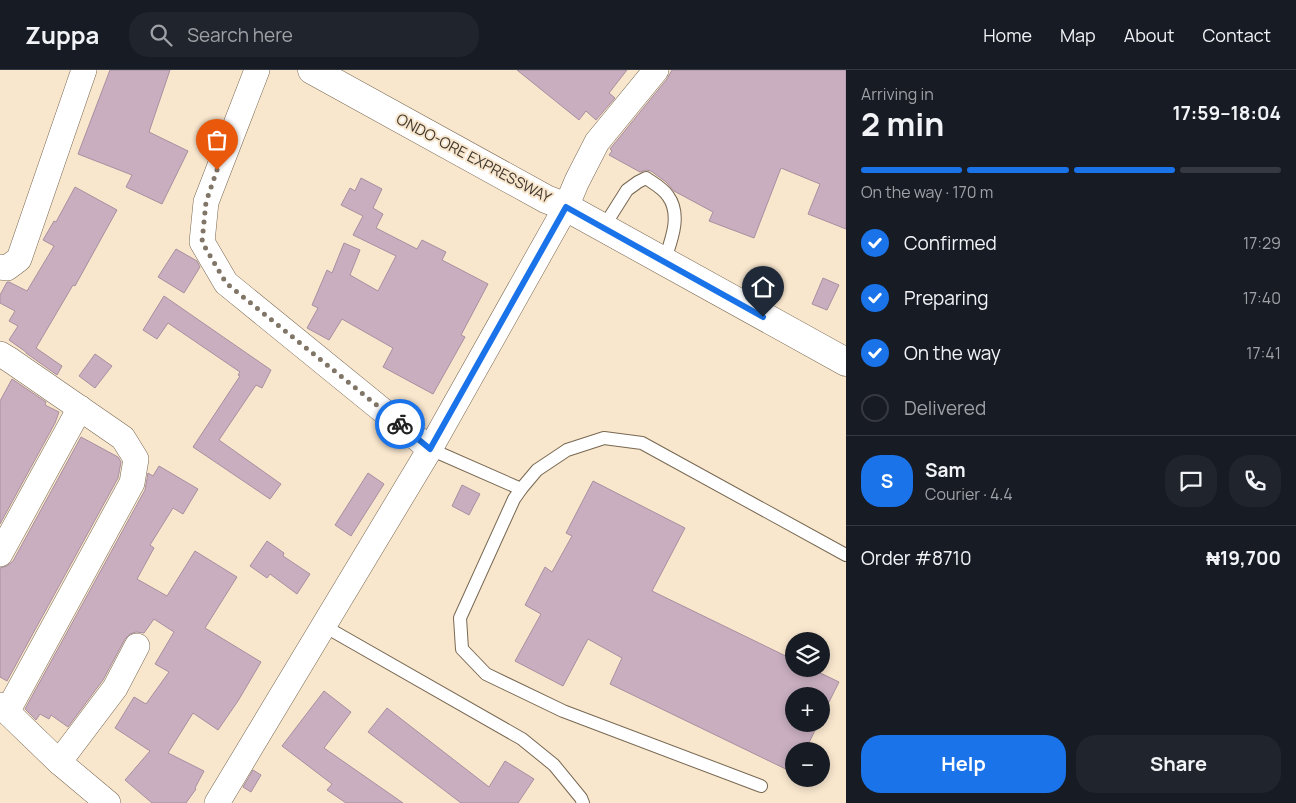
<!DOCTYPE html>
<meta charset="utf-8">
<style>
body{margin:0;font-family:Manrope,sans-serif;background:#20242c;color:#f1f3f6;height:100vh;display:flex;flex-direction:column;font-size:19px;white-space:nowrap}
*{box-sizing:border-box;margin:0}
p{font-size:16px;color:#9ea1a6}
.icon{flex:none;width:28px;height:28px;fill:none;stroke:currentColor;stroke-width:2;stroke-linecap:round;stroke-linejoin:round}
.map{position:relative;flex:1;overflow:hidden}
.details{display:flex;flex-direction:column;background:#171b24;width:450px}
.details>*{flex:none}
.tools{position:absolute;left:785px;top:562px;display:grid;gap:10px}
.tools a{display:grid;place-items:center;width:45px;height:45px;border-radius:50%;background:#171b24;box-shadow:0 2px 8px #0003;font-size:25px}
.pin{position:absolute;display:grid;place-items:center;width:42px;height:42px;color:#fff;margin:-51px -21px;border-radius:50% 50% 50% 0;rotate:-45deg;box-shadow:0 0 5px #0007}
.pin .icon{rotate:45deg}
.courier{position:absolute;display:grid;place-items:center;width:50px;height:50px;margin:-25px;border:4px solid #1a73e8;border-radius:50%;background:#fff;color:#222;box-shadow:0 1px 6px #0007}
.overview em{font-style:normal;font-weight:700}
.overview div{display:flex;flex-direction:column-reverse}
.overview{display:flex;align-items:center;justify-content:space-between;height:85px;padding:0 15px}
h1{font-size:32px;font-weight:700;line-height:38px}
.bar{display:grid;grid-template-columns:repeat(4,1fr);gap:8px 5px;align-content:center;height:60px;padding:0 15px}
.bar i{height:6px;border-radius:4px;background:#363941}
.bar .on{background:#1a73e8}
.bar p{grid-column:span 4}
.line{display:flex;align-items:center;gap:12px;padding:0 15px;border-top:1px solid #363941}
.line div{flex:1}
.round{display:grid;place-items:center;flex:none;width:52px;height:52px;border-radius:20px;background:#20242c}
ol{padding:0 15px;list-style:none}
li{display:flex;align-items:center;gap:15px;height:55px}
li p{margin-inline-start:auto}
li .icon{padding:5px;border-radius:50%;background:#1a73e8;color:#fff;stroke-width:4}
li:last-child{color:#9ea1a6}
li i{width:28px;height:28px;border:2px solid #363941;border-radius:50%}
.primary-button{display:flex;gap:10px;margin-top:auto;padding:10px 15px}
.primary-button a{flex:1;height:58px;border-radius:20px;background:#1a73e8;color:#fff;font-size:20px;font-weight:700;line-height:58px;text-align:center}
.primary-button a+a{background:#20242c;color:#f1f3f6}
header{display:flex;align-items:center;gap:30px;box-sizing:border-box;height:70px;padding:0 25px;background:#171b24;border-bottom:1px solid #363941}
header strong{font-size:24px}
nav{display:flex;gap:28px;margin-inline-start:auto;font-size:18px}
.search{width:350px;height:45px;background:#20242c;display:flex;align-items:center;gap:12px;box-sizing:border-box;padding:0 18px;border-radius:20px;color:#9ea1a6;font-size:19px}
main{display:flex;flex:1;min-height:0}
.map>svg:first-child{display:block}
.building{fill:#c8aebf;stroke:#a98fa0}
.lines{fill:none;stroke-linecap:round;stroke-linejoin:round}
.lane-casing{stroke:#786852;stroke-width:14}
.street-casing{stroke:#786852;stroke-width:26}
.primary-casing{stroke:#786852;stroke-width:29}
.lane{stroke:#fff;stroke-width:12}
.street{stroke:#fff;stroke-width:25}
.primary{stroke:#fff;stroke-width:28}
.done{stroke:#807566;stroke-width:5;stroke-dasharray:0 9}
.route{stroke:#1a73e8;stroke-width:6}
.labels{text-anchor:middle;dominant-baseline:central;stroke-width:4;stroke-linejoin:round;paint-order:stroke}
.street-label{font-size:15px;fill:#40382f;stroke:#f8e6cd}
</style>
<header>
<strong>Zuppa</strong>
<div class="search"><svg class="icon" aria-label="search" viewBox="0 0 24 24"><circle cx="10" cy="10" r="6"/><path d="M15 15l6 6"/></svg>Search here</div>
<nav><a>Home</a><a>Map</a><a>About</a><a>Contact</a></nav>
</header>
<main>
<div class="map">
<svg width="846" height="733" viewBox="0 0 846 733">
<rect width="100%" height="100%" fill="#f8e6cd"/>
<g class="building">
<path d="M110,0H170L149,62L188,81L162,134L126,117L132,105L78,84Z"/>
<path d="M517,0H627L609,23L615,28L596,50L586,41L579,50Z"/>
<path d="M672,0H846V159L808,144L820,114L781,98L754,168L709,151L713,142L674,121L666,112L651,101L646,100L640,102L609,85L612,81L610,79L667,9Z"/>
<path d="M361,108L382,119L373,138L383,144L376,158L417,179L422,170L446,182L442,190L488,214L461,265L465,267L433,324L383,297L393,278L342,249L329,270L307,258L318,238L312,235L327,200L332,203L344,173L360,180L350,205L378,221L396,186L353,165L363,146L341,135L350,118L355,121Z"/>
<path d="M75,117L117,140L75,216L73,215L36,278L62,296L57,305L26,283V282L9,270L18,256L9,251L15,241L0,233V225L7,212H9L27,221L54,176L43,170L54,151L56,152Z"/>
<path d="M176,179L197,191L200,197L184,223L158,207Z"/>
<path d="M823,208L839,215L827,240L812,234Z"/>
<path d="M164,226L271,300L262,318L256,315L219,370L281,414L270,429L193,377L240,306L238,305L240,302L168,253L157,269L143,260Z"/>
<path d="M95,284L112,296L95,318L79,306Z"/>
<path d="M12,309L46,332L45,335L59,342L55,353L0,454V331Z"/>
<path d="M81,367L118,387L121,392L118,408L7,611L0,607V498L7,496L13,491Z"/>
<path d="M159,396L198,419L183,444L173,438L150,475L154,478L137,509L167,526L195,481L237,507L205,558L261,592L238,631L218,660L193,643L168,683L204,701L195,718L196,719L186,733H152L125,710L150,681L115,658L134,627L146,634L169,602L155,594L174,562L154,549L144,563L136,562L130,564L125,569L103,610L68,657L51,645L49,649L40,644L36,650L25,639L145,420L148,403L153,406Z"/>
<path d="M368,403L384,414L351,466L335,455Z"/>
<path d="M593,411L685,458L652,521L794,590V599H812L839,612L821,648V626H794V654H818L805,681H794V703L610,614L622,588L588,569L563,616L515,591L541,544L525,535L545,497L552,502L572,466L566,463Z"/>
<path d="M462,415L480,424L469,445L452,436Z"/>
<path d="M267,471L284,483L283,486L310,504L297,524L270,504L267,508L250,496Z"/>
<path d="M324,621L351,642L324,678L403,733H346L327,720L332,714L282,676Z"/>
<path d="M387,638L489,717L505,691L534,709L518,733H461L368,662Z"/>
<path d="M253,700L261,705L251,722L243,717Z"/>
</g>
<g class="lines">
<g class="lane-casing">
<g id="lane">
<path d="M603,158L627,120L638,112L646,108C653,113 663,118 668,126C682,145 671,171 664,192"/>
<path d="M430,379L521,419"/>
<path d="M324,556L522,669L554,695L581,728L583,733"/>
<path d="M761,716L563,641L486,604L462,579L460,548L514,429L521,419L537,400L567,380L604,368L642,373L846,485"/>
</g>
</g>
<g class="street-casing">
<g id="street">
<path d="M257,0L206,132L202,172L226,213L430,379"/>
<path d="M0,197L7,198L19,189L84,0"/>
<path d="M0,284L10,290L123,368L136,389L132,413L7,642"/>
<path d="M0,484L80,338"/>
<path d="M0,635L59,692L108,733"/>
<path d="M59,692L115,618L137,576"/>
<path d="M217,733L430,379L566,137L577,111L597,72L656,0"/>
</g>
</g>
<g class="primary-casing">
<path id="primary" d="M312,0L546,129L566,137L846,292"/>
</g>
<use href="#lane" class="lane"/>
<use href="#street" class="street"/>
<use href="#primary" class="primary"/>
</g>
<g class="lines">
<path class="done" d="M217,100L206,132L202,172L226,213L400,354"/>
<path class="route" d="M400,354L430,379L566,137L763,247"/>
</g>
<g class="labels">
<g class="street-label">
<text transform="translate(474 88) rotate(28)">ONDO-ORE EXPRESSWAY</text>
</g>
</g>
</svg>
<div class="tools">
<a><svg class="icon" aria-label="layers" viewBox="0 0 24 24"><path d="M12 4l9 5-9 5-9-5zM3 14l9 5 9-5"/></svg></a>
<a>+</a>
<a>−</a>
</div>
<div class="pin" style="left:217px;top:100px;background:#ea580c"><svg class="icon" aria-label="bag" viewBox="0 0 24 24"><path d="M5 8h14l-1 12H6zM9 8a3 3 0 0 1 6 0"/></svg></div>
<div class="pin" style="left:763px;top:247px;background:#1f2937"><svg class="icon" aria-label="home" viewBox="0 0 24 24"><path d="M3 11l9-7 9 7M6 9v11h12V9"/></svg></div>
<div class="courier" style="left:400px;top:354px"><svg class="icon" aria-label="bike" viewBox="0 0 24 24"><circle cx="6" cy="16" r="4"/><circle cx="18" cy="16" r="4"/><path d="M6 16l4-8h5l3 8M10 8l3 8H6M13 5h3"/></svg></div>
</div>
<section class="details">
<div class="overview"><div><h1>2 min</h1><p>Arriving in</p></div><em>17:59–18:04</em></div>
<div class="bar"><i class="on"></i><i class="on"></i><i class="on"></i><i></i><p>On the way · 170 m</p></div>
<ol>
<li><svg class="icon" aria-label="check" viewBox="0 0 24 24"><path d="M5 12l5 5 9-10"/></svg>Confirmed<p>17:29</p></li>
<li><svg class="icon" aria-label="check" viewBox="0 0 24 24"><path d="M5 12l5 5 9-10"/></svg>Preparing<p>17:40</p></li>
<li><svg class="icon" aria-label="check" viewBox="0 0 24 24"><path d="M5 12l5 5 9-10"/></svg>On the way<p>17:41</p></li>
<li><i></i>Delivered</li>
</ol>
<div class="line" style="height:90px"><b class="round" style="background:#1a73e8;color:#fff">S</b><div><b>Sam</b><p>Courier · 4.4</p></div><a class="round"><svg class="icon" aria-label="chat" viewBox="0 0 24 24"><path d="M4 5h16v11H9l-5 4z"/></svg></a><a class="round"><svg class="icon" aria-label="phone" viewBox="0 0 24 24"><path d="M5 4h4l2 5-3 2q2 4 5 5l2-3 5 2v4C11 20 4 13 5 4z"/></svg></a></div>
<div class="line" style="height:65px"><div>Order #8710</div><b>₦19,700</b></div>
<div class="primary-button"><a>Help</a><a>Share</a></div>
</section>
</main>
